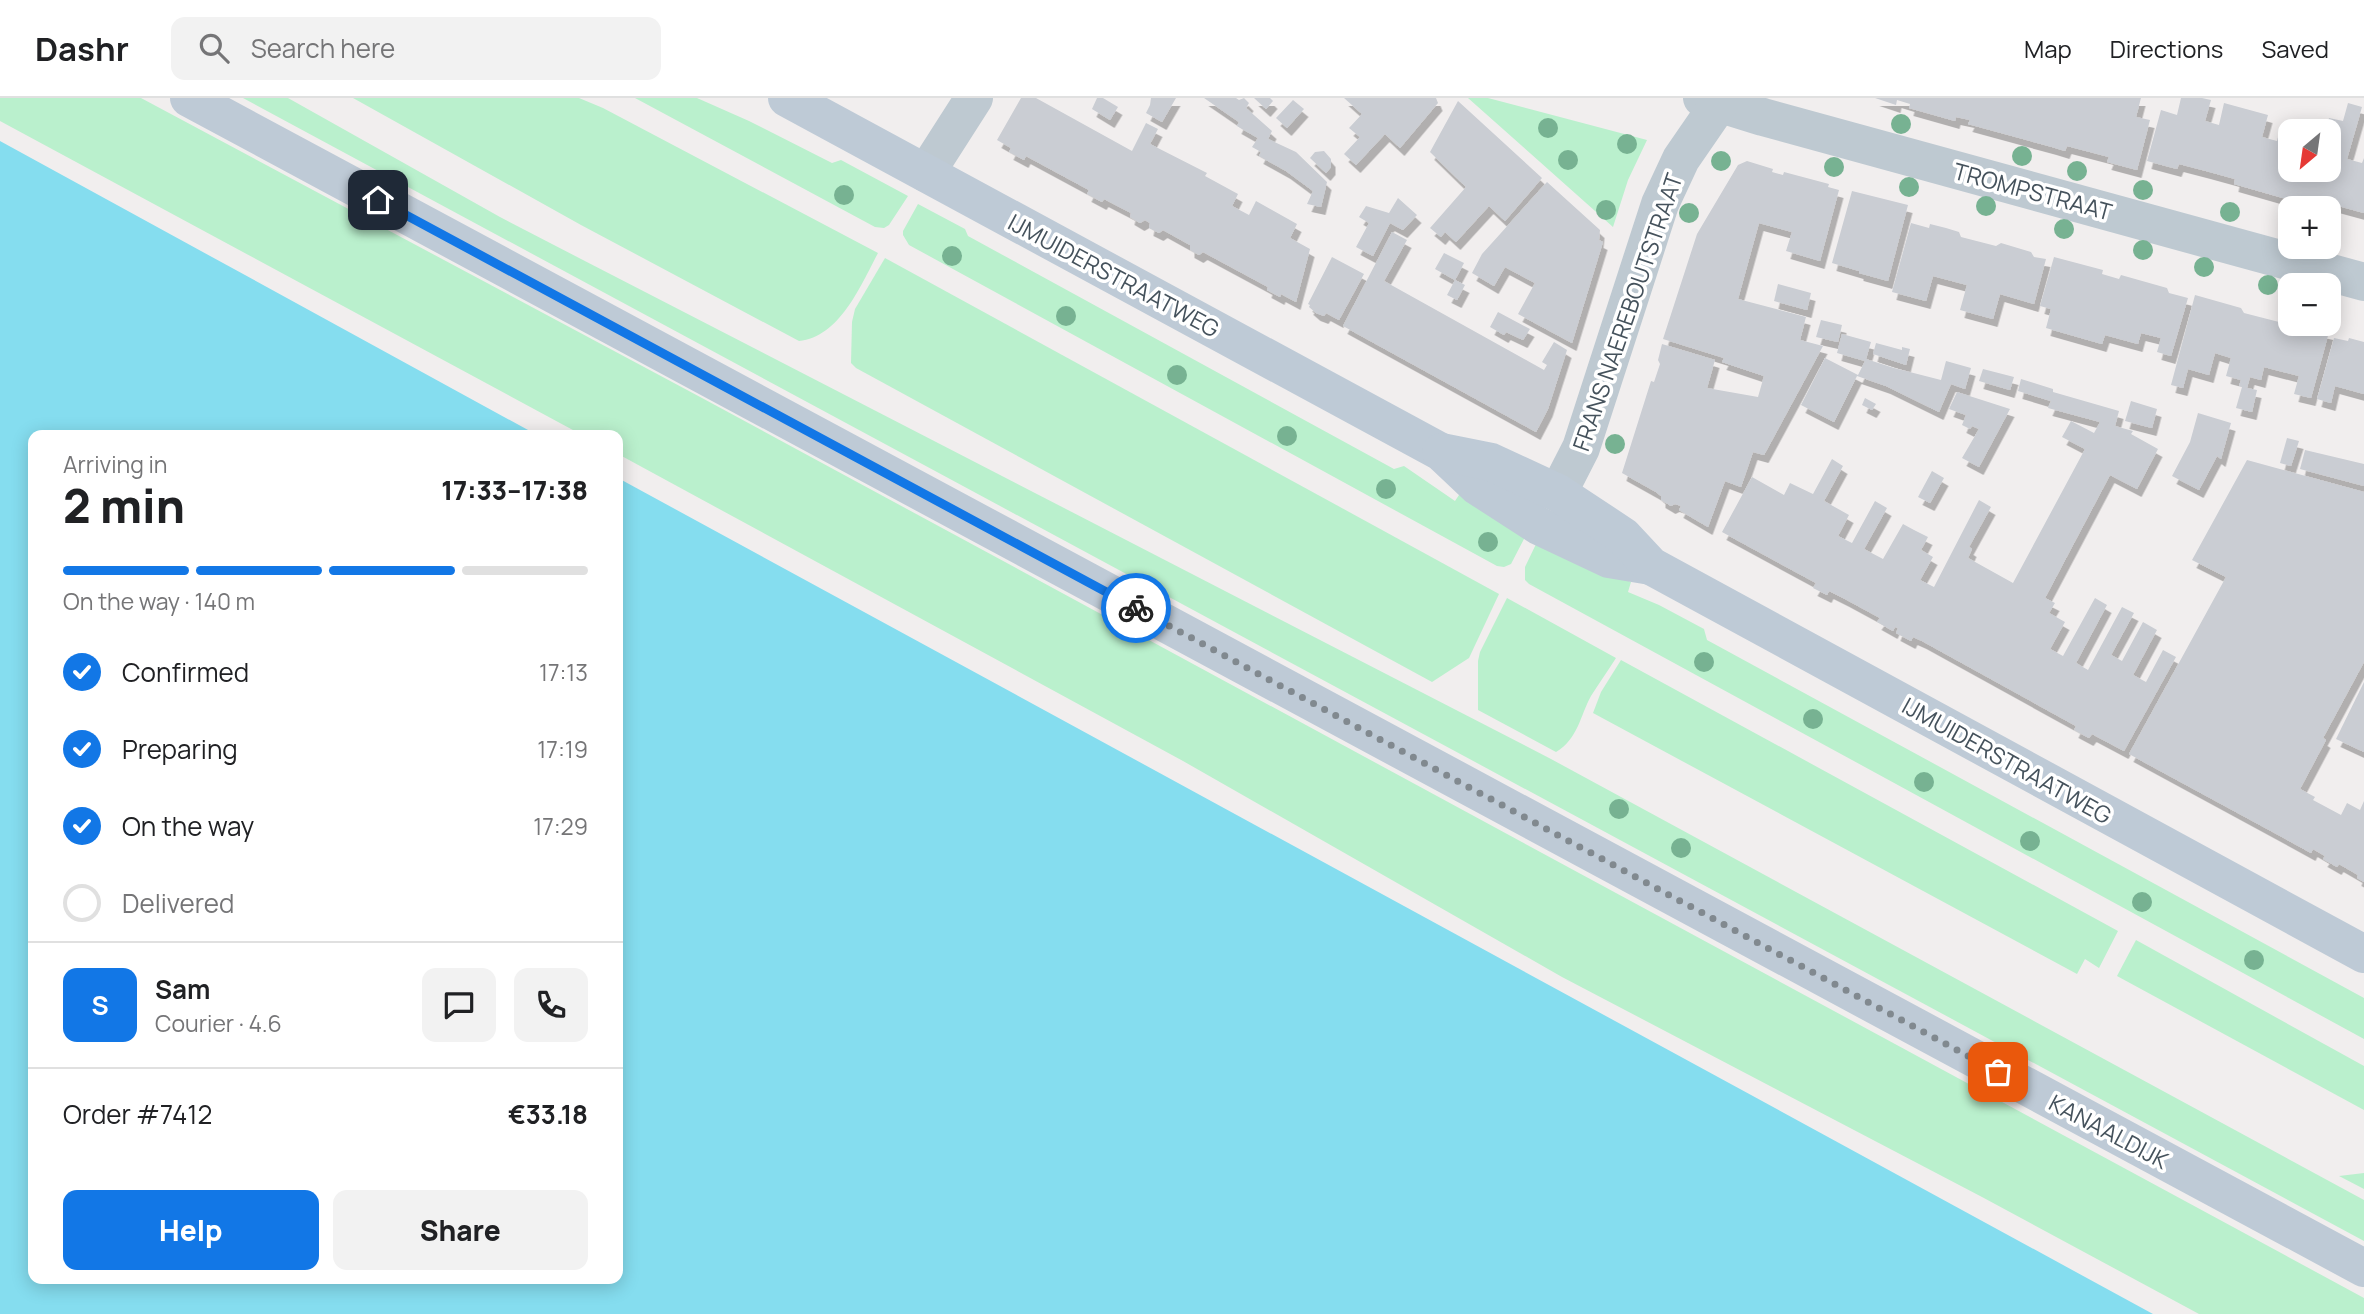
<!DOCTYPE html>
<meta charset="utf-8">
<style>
body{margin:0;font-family:Manrope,sans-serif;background:#f2f2f2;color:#202124;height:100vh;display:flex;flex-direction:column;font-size:26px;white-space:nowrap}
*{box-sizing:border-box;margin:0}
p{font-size:23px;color:#757577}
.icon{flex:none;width:38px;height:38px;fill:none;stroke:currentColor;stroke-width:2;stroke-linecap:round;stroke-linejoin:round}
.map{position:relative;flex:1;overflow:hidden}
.sheet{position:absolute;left:28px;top:332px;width:595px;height:854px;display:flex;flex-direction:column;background:#fff;border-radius:14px;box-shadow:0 4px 18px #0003}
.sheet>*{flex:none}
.needle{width:46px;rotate:209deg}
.controls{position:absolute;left:2278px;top:21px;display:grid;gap:14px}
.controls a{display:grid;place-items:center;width:63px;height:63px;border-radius:14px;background:#fff;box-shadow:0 4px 18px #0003;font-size:35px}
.pin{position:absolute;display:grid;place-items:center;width:60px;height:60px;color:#fff;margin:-30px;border-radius:14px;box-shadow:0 4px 10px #0006}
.courier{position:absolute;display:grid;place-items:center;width:70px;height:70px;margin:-35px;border:5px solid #1277e6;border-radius:50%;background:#fff;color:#222;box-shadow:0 2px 9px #0007}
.overview em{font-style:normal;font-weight:800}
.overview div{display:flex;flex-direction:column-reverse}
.overview{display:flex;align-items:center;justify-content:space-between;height:119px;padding:0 35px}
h1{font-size:46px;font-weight:800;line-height:52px}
.bar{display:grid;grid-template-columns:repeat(4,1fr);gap:10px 7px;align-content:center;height:84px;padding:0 35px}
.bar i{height:9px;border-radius:5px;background:#e0e0e0}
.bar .selected{background:#1277e6}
.bar p{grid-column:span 4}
.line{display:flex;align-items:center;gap:18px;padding:0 35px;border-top:2px solid #e0e0e0}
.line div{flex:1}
.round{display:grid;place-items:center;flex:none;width:74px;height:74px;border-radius:14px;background:#f2f2f2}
ol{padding:0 35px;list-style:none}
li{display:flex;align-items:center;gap:21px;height:77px}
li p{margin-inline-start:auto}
li .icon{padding:7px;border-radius:50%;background:#1277e6;color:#fff;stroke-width:4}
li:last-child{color:#757577}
li i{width:38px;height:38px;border:4px solid #e0e0e0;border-radius:50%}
.action{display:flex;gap:14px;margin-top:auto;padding:14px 35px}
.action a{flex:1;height:80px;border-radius:14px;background:#1277e6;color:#fff;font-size:28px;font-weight:800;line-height:80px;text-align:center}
.action a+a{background:#f2f2f2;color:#202124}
header{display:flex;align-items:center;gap:42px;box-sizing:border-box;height:98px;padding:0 35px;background:#fff;border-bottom:2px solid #e0e0e0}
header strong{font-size:33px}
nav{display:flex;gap:38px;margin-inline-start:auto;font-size:24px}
.search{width:490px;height:63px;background:#f2f2f2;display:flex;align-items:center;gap:18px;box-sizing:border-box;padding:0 24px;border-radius:14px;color:#757577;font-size:26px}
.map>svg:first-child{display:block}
.green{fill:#baf0cd}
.water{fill:#85ddef}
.building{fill:#cacdd3;filter:url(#shadow)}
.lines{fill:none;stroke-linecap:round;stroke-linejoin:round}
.street{stroke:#bec9d1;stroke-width:38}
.secondary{stroke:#becad6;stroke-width:38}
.tree{fill:#77b292}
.done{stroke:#81898f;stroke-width:7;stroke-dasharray:0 12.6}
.route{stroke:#1277e6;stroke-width:9}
.labels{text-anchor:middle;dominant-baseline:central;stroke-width:7;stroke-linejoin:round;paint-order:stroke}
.street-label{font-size:23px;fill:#45525c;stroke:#fff}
</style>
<header>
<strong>Dashr</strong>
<div class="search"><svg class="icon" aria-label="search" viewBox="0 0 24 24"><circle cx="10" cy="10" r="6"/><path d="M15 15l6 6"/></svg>Search here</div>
<nav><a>Map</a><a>Directions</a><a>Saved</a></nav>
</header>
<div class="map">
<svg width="2364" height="1216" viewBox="0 0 2364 1216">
<defs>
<filter id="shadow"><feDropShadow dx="4.5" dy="8" stdDeviation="0" flood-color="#0004"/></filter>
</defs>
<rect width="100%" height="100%" fill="#f1eeee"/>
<g class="green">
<path d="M0,0H141L702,300L2364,1200V1216H2199L1982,1099L1562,879L1183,663L618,356V338H584L0,23Z"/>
<path d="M243,0H288L500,119L581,161L1551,661L2364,1102V1143Z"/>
<path d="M353,0H579L603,10L878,155C861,187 840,239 799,243L581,127Z"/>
<path d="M635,0H697L749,23L832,65L841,62L908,98L889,127L884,130L875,129Z"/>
<path d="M1468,0H1488L1647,42L1628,82L1613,129Z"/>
<path d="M918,106L965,131L968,138L1394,371L1404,368L1455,403L1461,394L1525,439L1511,466L1504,469L1497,468L909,147L903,137V133Z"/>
<path d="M885,160L1499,496L1469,560L1432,584L856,270L851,265L852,224L855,211Z"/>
<path d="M1537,444L1631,484L1628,494L1659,507L1704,531L1707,542L2364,900V941L1529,486L1525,482V469Z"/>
<path d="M1507,500L1616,560C1608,573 1599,585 1591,598C1580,618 1578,641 1556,654L1478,612V563L1480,554Z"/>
<path d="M1621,562L2118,833L2099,870L2085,861L2077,876L1593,615L1601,594Z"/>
<path d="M2136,842L2364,968V1012L2117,878Z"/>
<path d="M2364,1075V1091L2339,1078Z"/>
</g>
<path class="water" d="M0,43L539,338H33V1181H618V380L2153,1216H0Z"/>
<g class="building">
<path d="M1021,0H1036L1132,53L1146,25L1158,31L1150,46L1207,75L1205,78L1238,96L1232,108L1249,117L1256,103L1297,126L1290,140L1310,151L1296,204L1281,196L1280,199L1267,192L1268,189L1203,154L1199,157L1190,152V147L1163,132L1159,135L1149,130L1150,125L1145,122L1140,125L1130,119L1131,115L1104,101L1102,104L1087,96L1089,92L1026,58L1024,62L1009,54L1011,50L997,42Z"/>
<path d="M1097,0H1103L1118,9L1110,22L1092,11Z"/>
<path d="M1151,0H1176L1162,24L1146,15L1150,7Z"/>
<path d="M1204,0H1236L1239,2L1244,0L1249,5L1246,10L1272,33L1268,41L1296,54L1327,84L1321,109L1307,106L1313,93L1286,73L1259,58L1261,54L1252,49L1258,40L1237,28L1239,24Z"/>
<path d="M1254,0H1270L1273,3L1266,11Z"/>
<path d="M1344,0H1436L1438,5L1400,50L1385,36L1356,67L1344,56L1360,39L1349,30L1362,16Z"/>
<path d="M1875,0H2141L2136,19L2150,22L2137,72L2107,64L2109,59L2067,48L2065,53L2052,49L1968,26L1970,22L1956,19L1955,23L1909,10L1910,6L1897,2L1896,7Z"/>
<path d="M2181,0H2202L2211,2L2205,23L2219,27L2224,5L2268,17L2262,39L2277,43L2280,31L2291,34V72H2329V33H2325L2329,20L2343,23L2348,5L2362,9L2347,61L2362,65L2364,60V115L2320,103L2318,110L2234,86L2235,81L2206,73L2179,66L2177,71L2147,63L2161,12L2177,17Z"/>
<path d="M1293,2L1304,11L1287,30L1276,20Z"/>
<path d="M1458,3L1542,80L1505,123L1489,108L1456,144L1445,134L1441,139L1430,130L1466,89L1430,54Z"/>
<path d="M1324,53L1331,61V69L1326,75L1310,60L1315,54Z"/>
<path d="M1747,63L1773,71L1772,74L1783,77L1784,74L1829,86L1828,89L1839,92L1820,163L1786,153L1792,134L1759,125L1738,201L1806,219L1800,242L1823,248L1764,357L1753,354L1741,389L1725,383L1708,429L1679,412L1681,408L1675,406L1671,408L1661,402V398L1656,394L1622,375L1651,283L1654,284L1660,266L1658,262L1662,246L1715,262L1707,290L1758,299L1764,278L1722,264L1724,260L1663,241L1697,136L1738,67Z"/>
<path d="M1547,84L1600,132L1599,142L1603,144L1572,245L1518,216L1535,185L1505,169L1494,188L1472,175L1482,156Z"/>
<path d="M1852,93L1908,107L1888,183L1859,175V173L1832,165Z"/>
<path d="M1398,100L1417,117L1403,132L1390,125L1373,158L1356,149L1369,125L1359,119L1366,108L1389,115Z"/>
<path d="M1911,125L1929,130L1930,126L1946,130L1959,134L1961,139L1996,148L2001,145L2031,154L2034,159L2046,161L2034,206L2000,196L1993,221L1960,212L1967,187L1933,178L1926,203L1892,194Z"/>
<path d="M1392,134L1407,142L1384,183L1544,272L1547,267L1542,264L1554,244L1567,252L1548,311L1536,334L1343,228Z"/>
<path d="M1444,155L1464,165L1455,182L1435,171Z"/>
<path d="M1332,159L1364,176L1339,222L1326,215L1324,218L1316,215L1309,209L1310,207L1308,206Z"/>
<path d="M2054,159L2103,172L2102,176L2119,181L2121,177L2167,190L2169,195L2188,200L2171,258L2157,254L2161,240L2141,235L2138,246L2105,237L2102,246L2046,230L2051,211L2040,208Z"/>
<path d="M1455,182L1465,187L1457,202L1447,197Z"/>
<path d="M1778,186L1811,195L1807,212L1774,203Z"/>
<path d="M2195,197L2241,210L2244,215L2279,224L2280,221L2291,224V226L2329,234L2311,300L2294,296L2299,278L2264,269L2261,282L2250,279L2247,290L2257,292L2252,314L2236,310L2242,289L2239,288L2241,282L2226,278L2231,260L2215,255L2209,277L2188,271L2183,290L2171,287Z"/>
<path d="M1498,214L1530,231L1523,242L1506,234L1504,237L1490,229Z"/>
<path d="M1821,222L1842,227L1838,244L1816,239Z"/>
<path d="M1842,236L1871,244L1866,261L1894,270L1941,282L1946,263L1971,270L1965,291L1951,286L1939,314L1886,288L1857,278L1834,324L1801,307L1825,260L1858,277L1865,263L1837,255Z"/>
<path d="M2334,240L2348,243L2349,240L2364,244V296L2335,288L2331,305L2317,301Z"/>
<path d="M1876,245L1902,252V249L1910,251L1906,267L1873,256Z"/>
<path d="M1983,271L2014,279L2010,292L1979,283Z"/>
<path d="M2021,281L2053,291V294L2119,313L2115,328L2133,333L2131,336L2158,351L2137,391L2110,377L2045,500L2055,505L2049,515L2065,524L2050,551L2063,558L2095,500L2107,507L2076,565L2088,572L2122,509L2134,515L2111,557L2122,563L2143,524L2157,532L2133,577L2146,584L2163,552L2176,559L2124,653L2092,636L2089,640L2074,632L2076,628L1922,543L1913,539L1911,543L1896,535L1898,530L1895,529L1893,533L1877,524L1880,520L1845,501L1829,493L1827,497L1813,490L1816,485L1722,434L1752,379L1784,397L1790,385L1813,396L1832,361L1843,368L1824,403L1849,417L1838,438L1852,445L1875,403L1887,410L1864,451L1883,461L1903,426L1914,432L1928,439L1921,452L1933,459L1920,482L1934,489L1979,402L1991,409L1969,449L1972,451L1968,460L2013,485L2085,351L2062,339L2071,323L2094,335L2100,324L2048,310L2051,303L2018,293Z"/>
<path d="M1957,294L2010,311L1979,369L1962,360L1979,331L1972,328L1970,331L1962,327L1966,317L1949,311Z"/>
<path d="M1865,300L1876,306L1872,312L1862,307Z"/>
<path d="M2131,303L2157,311L2152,330L2125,323Z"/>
<path d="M2198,315L2231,325L2221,361L2217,358L2199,392L2172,378L2190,344Z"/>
<path d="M2287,340L2299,343L2291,368L2280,365Z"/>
<path d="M2305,352L2364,366V388L2300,371Z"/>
<path d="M2247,362L2364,394V564L2323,640L2326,642L2300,691L2315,699L2313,702L2341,717L2347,705L2360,712L2364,703V784L2357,780L2358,777L2339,766L2337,769L2323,761L2325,758L2313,751L2311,755L2291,744L2129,656L2226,479L2192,462Z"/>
<path d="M1932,373L1944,380L1930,405L1918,399Z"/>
<path d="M2364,584V654L2336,641Z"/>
</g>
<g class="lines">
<g class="street">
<path d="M1702,0L1763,19L2364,184"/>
<path d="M926,75L974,0"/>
<path d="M1558,395L1581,350L1660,106L1681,61L1723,0"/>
</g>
<g class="secondary">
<path d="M189,0L2364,1170"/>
<path d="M787,0L1441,354L1477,388L1539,428L1609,461L1651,468"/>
<path d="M1441,354L1491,364L1558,395L1623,438L1651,468L2364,856"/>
</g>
</g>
<g class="tree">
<circle cx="1901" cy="26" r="10"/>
<circle cx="1548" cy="30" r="10"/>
<circle cx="1627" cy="46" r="10"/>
<circle cx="2022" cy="58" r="10"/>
<circle cx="1568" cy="62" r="10"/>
<circle cx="1721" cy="63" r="10"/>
<circle cx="1834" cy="69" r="10"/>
<circle cx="2077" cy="73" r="10"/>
<circle cx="1909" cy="89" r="10"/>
<circle cx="2143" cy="92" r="10"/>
<circle cx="844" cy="97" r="10"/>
<circle cx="1986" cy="108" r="10"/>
<circle cx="1606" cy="112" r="10"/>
<circle cx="2230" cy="114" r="10"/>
<circle cx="1689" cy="115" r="10"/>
<circle cx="2064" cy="131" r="10"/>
<circle cx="2143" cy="152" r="10"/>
<circle cx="952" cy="158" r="10"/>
<circle cx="2204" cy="169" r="10"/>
<circle cx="2268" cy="187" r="10"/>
<circle cx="1066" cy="218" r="10"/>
<circle cx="1177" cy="277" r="10"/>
<circle cx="1287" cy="338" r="10"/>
<circle cx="1615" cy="346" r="10"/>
<circle cx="1386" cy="391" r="10"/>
<circle cx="1488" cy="444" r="10"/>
<circle cx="1704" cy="564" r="10"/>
<circle cx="1813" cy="621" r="10"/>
<circle cx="1924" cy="684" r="10"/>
<circle cx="1619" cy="711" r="10"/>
<circle cx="2030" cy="743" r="10"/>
<circle cx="1681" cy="750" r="10"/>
<circle cx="2142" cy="804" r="10"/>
<circle cx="2254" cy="862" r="10"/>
</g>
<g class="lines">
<path class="done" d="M1136,510L1998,974"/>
<path class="route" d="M378,102L1136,510"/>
</g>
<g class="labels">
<g class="street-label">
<text transform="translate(2033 93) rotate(15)">TROMPSTRAAT</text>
<text transform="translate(1114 177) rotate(28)">IJMUIDERSTRAATWEG</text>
<text transform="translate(1627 214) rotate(-71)">FRANS NAEREBOUTSTRAAT</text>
<text transform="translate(2007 662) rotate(29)">IJMUIDERSTRAATWEG</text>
<text transform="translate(2109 1033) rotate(28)">KANAALDIJK</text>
</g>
</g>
</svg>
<div class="controls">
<a><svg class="needle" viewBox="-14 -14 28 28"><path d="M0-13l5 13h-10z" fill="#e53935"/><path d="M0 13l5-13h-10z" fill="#757577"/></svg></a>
<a>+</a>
<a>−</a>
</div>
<div class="pin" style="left:1998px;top:974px;background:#ea580c"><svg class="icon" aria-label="bag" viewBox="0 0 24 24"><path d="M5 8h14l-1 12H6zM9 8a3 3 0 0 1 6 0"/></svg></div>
<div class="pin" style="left:378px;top:102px;background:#1f2937"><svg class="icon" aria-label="home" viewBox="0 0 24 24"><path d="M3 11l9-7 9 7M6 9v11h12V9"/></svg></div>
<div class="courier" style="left:1136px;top:510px"><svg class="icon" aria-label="bike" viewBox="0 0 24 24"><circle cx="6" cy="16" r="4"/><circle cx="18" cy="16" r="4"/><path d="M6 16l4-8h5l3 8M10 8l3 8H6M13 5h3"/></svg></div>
<section class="sheet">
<div class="overview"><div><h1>2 min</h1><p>Arriving in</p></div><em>17:33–17:38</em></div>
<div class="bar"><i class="selected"></i><i class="selected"></i><i class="selected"></i><i></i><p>On the way · 140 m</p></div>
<ol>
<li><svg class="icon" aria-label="check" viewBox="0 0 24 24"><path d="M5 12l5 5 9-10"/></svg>Confirmed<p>17:13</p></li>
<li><svg class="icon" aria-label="check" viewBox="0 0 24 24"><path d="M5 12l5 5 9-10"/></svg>Preparing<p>17:19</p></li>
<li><svg class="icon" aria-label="check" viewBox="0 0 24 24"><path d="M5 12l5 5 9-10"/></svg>On the way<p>17:29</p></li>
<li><i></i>Delivered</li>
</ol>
<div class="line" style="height:126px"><b class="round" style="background:#1277e6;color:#fff">S</b><div><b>Sam</b><p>Courier · 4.6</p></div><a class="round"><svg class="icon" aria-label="chat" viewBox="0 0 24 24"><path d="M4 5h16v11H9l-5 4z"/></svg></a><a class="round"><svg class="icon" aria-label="phone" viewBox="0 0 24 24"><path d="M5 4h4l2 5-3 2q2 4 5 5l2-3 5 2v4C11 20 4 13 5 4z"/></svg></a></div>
<div class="line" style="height:91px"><div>Order #7412</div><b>€33.18</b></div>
<div class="action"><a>Help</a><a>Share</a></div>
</section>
</div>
